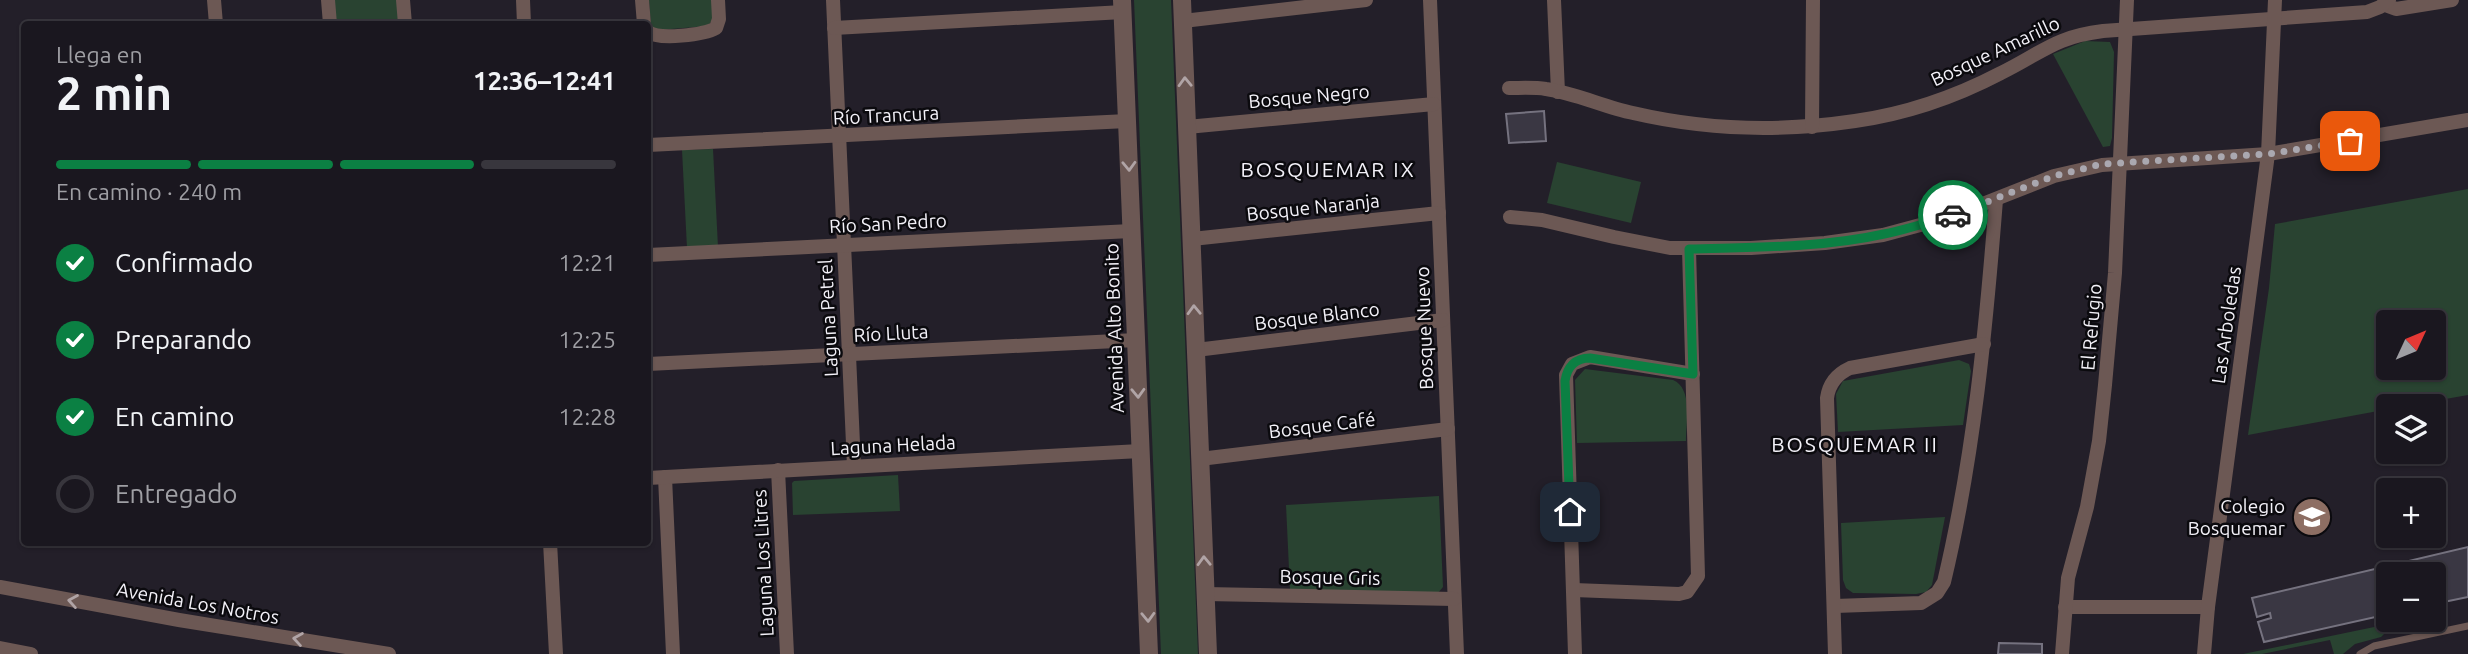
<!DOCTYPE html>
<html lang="es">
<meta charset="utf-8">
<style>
body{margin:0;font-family:Ubuntu,sans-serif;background:#232028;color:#f1f3f6;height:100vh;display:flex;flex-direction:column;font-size:26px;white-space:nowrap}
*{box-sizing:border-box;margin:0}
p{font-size:23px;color:#9f9fa4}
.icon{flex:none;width:38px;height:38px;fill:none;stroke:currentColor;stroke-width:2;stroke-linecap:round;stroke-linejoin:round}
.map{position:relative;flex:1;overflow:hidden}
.side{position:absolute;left:21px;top:21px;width:630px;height:525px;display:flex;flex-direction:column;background:#1a171f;border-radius:7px;box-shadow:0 2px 5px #0004,0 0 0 2px #38363d}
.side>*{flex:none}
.needle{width:46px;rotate:46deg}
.tools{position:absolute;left:2376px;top:310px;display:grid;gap:14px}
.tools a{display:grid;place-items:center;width:70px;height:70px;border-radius:7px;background:#1a171f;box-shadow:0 2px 5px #0004,0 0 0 2px #38363d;font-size:35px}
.pin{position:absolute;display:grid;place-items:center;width:60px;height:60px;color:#fff;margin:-30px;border-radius:14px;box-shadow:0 4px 10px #0006}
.courier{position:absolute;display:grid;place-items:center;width:70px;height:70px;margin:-35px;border:5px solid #0b8043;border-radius:50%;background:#fff;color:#222;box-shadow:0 2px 9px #0007}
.head em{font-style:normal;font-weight:700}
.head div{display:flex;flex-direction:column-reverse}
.head{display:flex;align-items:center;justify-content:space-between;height:119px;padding:0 35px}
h1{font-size:46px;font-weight:700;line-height:52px}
.bar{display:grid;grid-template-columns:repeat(4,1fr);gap:10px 7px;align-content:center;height:84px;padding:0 35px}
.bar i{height:9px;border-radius:5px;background:#38363d}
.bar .on{background:#0b8043}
.bar p{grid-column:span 4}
ol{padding:0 35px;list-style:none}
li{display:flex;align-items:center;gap:21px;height:77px}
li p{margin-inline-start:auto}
li .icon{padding:7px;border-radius:50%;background:#0b8043;color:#fff;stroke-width:4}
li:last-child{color:#9f9fa4}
li i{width:38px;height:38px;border:4px solid #38363d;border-radius:50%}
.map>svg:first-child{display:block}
.green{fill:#294331;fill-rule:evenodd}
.building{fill:#3a3743;stroke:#75727f;stroke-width:2}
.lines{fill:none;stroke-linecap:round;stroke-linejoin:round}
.service{stroke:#6c5854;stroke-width:7}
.minor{stroke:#6c5854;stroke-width:14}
.tertiary{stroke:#6c5854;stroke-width:18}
.oneway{stroke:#b0a4a6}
.done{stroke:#aaa8b0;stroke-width:7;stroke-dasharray:0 12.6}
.route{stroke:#0b8043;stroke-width:9}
.labels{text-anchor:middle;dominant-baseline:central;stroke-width:5;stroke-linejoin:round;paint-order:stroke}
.street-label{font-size:19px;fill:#f3f1f8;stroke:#0b0a0e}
.poi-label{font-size:19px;fill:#f3f1f8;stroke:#0b0a0e;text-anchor:end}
.neighbourhood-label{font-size:21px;letter-spacing:2px;fill:#f3f1f8;stroke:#0b0a0e}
</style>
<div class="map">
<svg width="2468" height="654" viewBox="0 0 2468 654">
<rect width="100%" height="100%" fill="#231f29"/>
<g class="green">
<path d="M334,0H399L400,24H336Z"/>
<path d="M649,0H712L713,19L708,26L659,30L651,27Z"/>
<path d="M1134,0H1171L1198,654H1161Z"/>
<path d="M2085,41L2110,42L2114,52L2112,138L2110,146L2103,147L2053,54Z"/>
<path d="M713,149L718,247L687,248L682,150Z"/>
<path d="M1557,162L1641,182L1631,223L1547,203Z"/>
<path d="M2468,189V395L2406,406H2389V409L2248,435L2269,288L2275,224ZM2389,322H2434V368H2389Z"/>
<path d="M1959,360L1969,364L1971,371L1963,425L1838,432L1836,394L1843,381Z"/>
<path d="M1585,369L1673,380C1693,388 1686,423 1686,441L1577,443L1575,380Z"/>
<path d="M898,475L900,511L793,515L792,483L794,481Z"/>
<path d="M1439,496L1443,587L1437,594L1290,590L1286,505Z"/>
<path d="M1945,517L1932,585L1926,592L1916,594L1853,593L1846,588L1843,580L1841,523Z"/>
<path d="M2408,620H2423L2392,626L2381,637L2355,644L2343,654H2334L2330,640L2262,654H2243Z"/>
</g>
<g class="building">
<path d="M1544,111L1546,141L1509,143L1506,114Z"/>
<path d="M2468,547V597L2434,604V574H2389V614L2264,642L2258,622L2271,618L2270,613L2257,617L2252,598Z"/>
<path d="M1999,643L2042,644V654H1998Z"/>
</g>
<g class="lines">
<path class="service" d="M2360,654L2374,646L2468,626"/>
<g class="minor">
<path d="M214,0L216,24"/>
<path d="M328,0L330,24"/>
<path d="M403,0L405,24"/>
<path d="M523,0L524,24"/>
<path d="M642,0L644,24"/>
<path d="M833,0L854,466"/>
<path d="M1430,0L1457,654"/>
<path d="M1554,0L1558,92"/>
<path d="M2385,5L2396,9L2452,0"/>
<path d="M1183,21L1366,0"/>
<path d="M834,28L1123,12"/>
<path d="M648,32C659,40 704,35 716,28L719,19L718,0"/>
<path d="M1509,88C1521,88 1534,87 1546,89C1575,93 1604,107 1633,113C1706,130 1781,132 1855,121C1905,114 1957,96 2001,73C2042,53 2054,37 2103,31L2367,12L2380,7L2389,0"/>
<path d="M1187,127L1434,104"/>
<path d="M1812,127L1813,0"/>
<path d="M648,145L1127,121"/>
<path d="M1510,217L1542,220L1614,237L1670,248H1751L1825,243L1883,235L1924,224L1960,213L2054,176L2102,165L2268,154L2468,120"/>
<path d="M1192,239L1439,213"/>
<path d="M648,255L1131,231"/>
<path d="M1196,350L1443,320"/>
<path d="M648,364L1136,340"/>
<path d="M1200,459L1448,429"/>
<path d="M778,470L787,654"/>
<path d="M665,477L673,654"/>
<path d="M648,478L1140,451"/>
<path d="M550,542L556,654"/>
<path d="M0,587L179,620L389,654"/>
<path d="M1574,590L1679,594L1687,592L1698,576L1689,249"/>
<path d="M1205,594L1454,599"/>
<path d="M1835,606L1921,603L1937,593L1944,582C1974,456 1986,328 1996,200"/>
<path d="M2065,607H2208"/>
<path d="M0,648L31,654"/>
<path d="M1575,654L1566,375L1572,364L1590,357L1693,374"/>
<path d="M1835,654L1827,398C1829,383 1837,374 1850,368L1984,344"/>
<path d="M2062,654L2068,578L2087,507L2099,441L2105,385L2115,273L2127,0"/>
<path d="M2204,654L2208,607L2268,154L2275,0"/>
</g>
<g class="tertiary">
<path d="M1122,0L1149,654"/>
<path d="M1182,0L1208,654"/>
</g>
</g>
<defs><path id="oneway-chevron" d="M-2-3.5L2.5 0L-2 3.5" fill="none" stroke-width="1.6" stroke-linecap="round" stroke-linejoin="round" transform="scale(1.75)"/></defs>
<g class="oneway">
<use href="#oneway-chevron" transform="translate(1185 82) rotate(-92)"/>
<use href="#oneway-chevron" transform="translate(1129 166) rotate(88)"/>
<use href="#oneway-chevron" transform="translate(1194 310) rotate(-92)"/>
<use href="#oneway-chevron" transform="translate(1138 393) rotate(88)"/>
<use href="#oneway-chevron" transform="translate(1204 561) rotate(-92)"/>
<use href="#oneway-chevron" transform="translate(73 601) rotate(-170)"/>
<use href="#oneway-chevron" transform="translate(1148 617) rotate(88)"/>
<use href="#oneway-chevron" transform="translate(298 639) rotate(-171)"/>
</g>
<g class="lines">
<path class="done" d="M1953,215L2054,176L2102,164L2268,154L2350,141"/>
<path class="route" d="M1570,512L1565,381C1567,367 1575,358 1590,358L1693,374L1689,249C1754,247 1821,248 1884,234C1908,229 1930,222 1953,215"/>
</g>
<defs>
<g id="school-disc" transform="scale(2.0125)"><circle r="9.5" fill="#8d6e63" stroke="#0b0a0e"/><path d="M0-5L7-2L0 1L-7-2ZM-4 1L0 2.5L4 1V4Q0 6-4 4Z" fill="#fff"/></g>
</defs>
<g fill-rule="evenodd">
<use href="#school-disc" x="2312" y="517"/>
</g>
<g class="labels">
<g class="street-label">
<text transform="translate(1995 51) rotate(-25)">Bosque Amarillo</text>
<text transform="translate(1309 96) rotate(-5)">Bosque Negro</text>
<text transform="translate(886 115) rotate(-3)">Río Trancura</text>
<text transform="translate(1313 207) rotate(-6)">Bosque Naranja</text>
<text transform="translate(888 223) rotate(-3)">Río San Pedro</text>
<text transform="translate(1317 316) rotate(-7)">Bosque Blanco</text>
<text transform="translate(828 318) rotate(-93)">Laguna Petrel</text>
<text transform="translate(2226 325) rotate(-82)">Las Arboledas</text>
<text transform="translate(2091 327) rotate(-85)">El Refugio</text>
<text transform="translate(1114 328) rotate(-92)">Avenida Alto Bonito</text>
<text transform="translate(1424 328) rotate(-92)">Bosque Nuevo</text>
<text transform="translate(891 333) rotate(-3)">Río Lluta</text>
<text transform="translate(1322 425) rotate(-7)">Bosque Café</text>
<text transform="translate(893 445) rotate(-3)">Laguna Helada</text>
<text transform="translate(763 563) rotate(-93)">Laguna Los Litres</text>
<text transform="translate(1330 577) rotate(1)">Bosque Gris</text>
<text transform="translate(198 603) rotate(10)">Avenida Los Notros</text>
</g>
<g class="poi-label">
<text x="2285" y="506">Colegio<tspan x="2285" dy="22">Bosquemar</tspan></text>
</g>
<g class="neighbourhood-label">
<text x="1328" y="169">BOSQUEMAR IX</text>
<text x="1855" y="444">BOSQUEMAR II</text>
</g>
</g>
</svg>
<div class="tools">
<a><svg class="needle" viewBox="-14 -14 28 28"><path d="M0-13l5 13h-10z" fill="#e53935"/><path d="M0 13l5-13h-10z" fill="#9f9fa4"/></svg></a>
<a><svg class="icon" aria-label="layers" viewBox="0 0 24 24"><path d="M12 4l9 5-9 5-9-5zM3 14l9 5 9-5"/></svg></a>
<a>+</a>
<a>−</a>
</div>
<div class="pin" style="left:2350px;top:141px;background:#ea580c"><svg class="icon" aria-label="bag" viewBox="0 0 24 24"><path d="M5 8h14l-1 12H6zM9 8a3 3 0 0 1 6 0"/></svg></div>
<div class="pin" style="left:1570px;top:512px;background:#1f2937"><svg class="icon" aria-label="home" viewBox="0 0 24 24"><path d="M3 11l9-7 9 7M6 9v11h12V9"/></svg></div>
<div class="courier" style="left:1953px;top:215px"><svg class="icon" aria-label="car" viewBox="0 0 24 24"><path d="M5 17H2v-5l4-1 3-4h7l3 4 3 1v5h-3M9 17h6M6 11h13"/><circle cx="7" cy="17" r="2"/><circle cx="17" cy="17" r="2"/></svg></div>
<section class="side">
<div class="head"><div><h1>2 min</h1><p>Llega en</p></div><em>12:36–12:41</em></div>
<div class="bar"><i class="on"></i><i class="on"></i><i class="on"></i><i></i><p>En camino · 240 m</p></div>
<ol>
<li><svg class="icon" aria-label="check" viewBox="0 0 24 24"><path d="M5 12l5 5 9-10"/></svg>Confirmado<p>12:21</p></li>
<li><svg class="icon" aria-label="check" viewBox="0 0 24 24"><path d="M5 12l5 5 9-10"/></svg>Preparando<p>12:25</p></li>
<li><svg class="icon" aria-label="check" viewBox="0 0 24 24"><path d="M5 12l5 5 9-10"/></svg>En camino<p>12:28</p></li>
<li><i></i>Entregado</li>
</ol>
</section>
</div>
